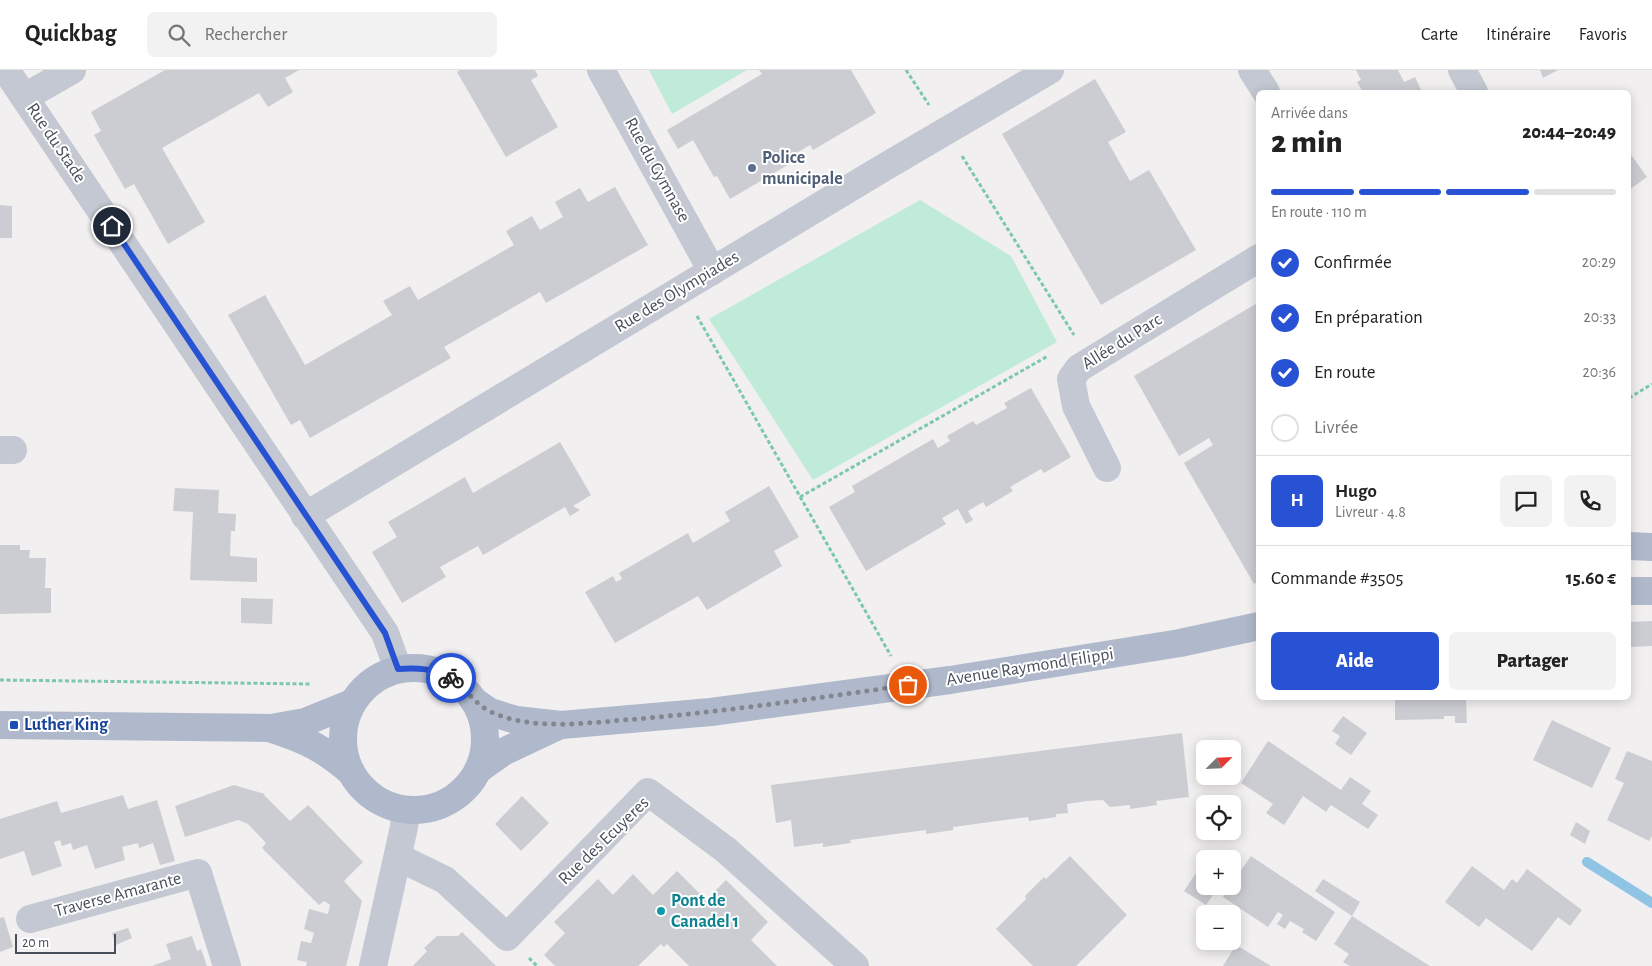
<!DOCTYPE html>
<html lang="fr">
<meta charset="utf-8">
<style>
body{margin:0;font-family:"Alegreya Sans",sans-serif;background:#f2f2f2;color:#222;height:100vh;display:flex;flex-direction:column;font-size:19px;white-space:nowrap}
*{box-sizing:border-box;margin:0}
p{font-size:16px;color:#767676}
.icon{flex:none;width:28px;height:28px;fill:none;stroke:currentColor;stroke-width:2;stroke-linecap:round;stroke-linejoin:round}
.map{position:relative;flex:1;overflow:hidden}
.panel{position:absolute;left:1256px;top:20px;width:375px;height:610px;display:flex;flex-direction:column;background:#fff;border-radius:8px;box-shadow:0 2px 12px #0003}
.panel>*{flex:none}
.needle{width:32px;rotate:66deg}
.fabs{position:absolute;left:1196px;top:670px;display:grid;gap:10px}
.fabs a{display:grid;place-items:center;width:45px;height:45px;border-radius:8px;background:#fff;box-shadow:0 2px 12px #0003;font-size:25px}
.scale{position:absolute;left:15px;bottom:12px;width:101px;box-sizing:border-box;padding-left:5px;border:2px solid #484e5a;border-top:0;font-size:14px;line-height:18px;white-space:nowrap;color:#484e5a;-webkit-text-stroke:4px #fff;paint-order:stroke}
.pin{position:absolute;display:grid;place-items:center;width:42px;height:42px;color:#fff;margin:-21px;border:2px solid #fff;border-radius:50%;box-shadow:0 1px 5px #0007}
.courier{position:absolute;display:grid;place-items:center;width:50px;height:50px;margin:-25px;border:4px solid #2752d3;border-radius:50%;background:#fff;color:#222;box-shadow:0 1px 6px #0007}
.summary em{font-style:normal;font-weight:800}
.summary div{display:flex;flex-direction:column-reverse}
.summary{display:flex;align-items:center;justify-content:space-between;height:85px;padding:0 15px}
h1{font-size:32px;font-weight:800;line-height:38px}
.bar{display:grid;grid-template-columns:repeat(4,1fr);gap:8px 5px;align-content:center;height:60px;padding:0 15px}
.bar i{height:6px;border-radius:4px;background:#e0e0e0}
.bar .current{background:#2752d3}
.bar p{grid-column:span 4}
.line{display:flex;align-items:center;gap:12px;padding:0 15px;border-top:1px solid #e0e0e0}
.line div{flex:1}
.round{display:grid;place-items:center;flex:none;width:52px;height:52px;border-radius:8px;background:#f2f2f2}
ol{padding:0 15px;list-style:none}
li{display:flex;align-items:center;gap:15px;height:55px}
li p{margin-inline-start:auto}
li .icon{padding:5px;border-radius:50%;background:#2752d3;color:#fff;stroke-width:4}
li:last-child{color:#767676}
li i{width:28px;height:28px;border:2px solid #e0e0e0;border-radius:50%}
.button{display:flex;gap:10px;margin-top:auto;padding:10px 15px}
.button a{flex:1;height:58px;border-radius:8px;background:#2752d3;color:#fff;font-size:20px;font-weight:800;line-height:58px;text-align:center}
.button a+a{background:#f2f2f2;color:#222}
header{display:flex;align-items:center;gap:30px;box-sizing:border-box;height:70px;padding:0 25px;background:#fff;border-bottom:1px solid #e0e0e0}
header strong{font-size:24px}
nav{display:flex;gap:28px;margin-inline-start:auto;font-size:18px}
.search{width:350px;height:45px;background:#f2f2f2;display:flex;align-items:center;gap:12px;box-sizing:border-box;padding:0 18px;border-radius:8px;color:#767676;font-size:19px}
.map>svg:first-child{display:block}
.green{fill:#c0ebd9}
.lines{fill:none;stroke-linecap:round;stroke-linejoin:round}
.stream{stroke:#90c4e5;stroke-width:10}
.building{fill:#cccdd3}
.path{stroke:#7bc7af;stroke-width:3;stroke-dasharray:4 2.5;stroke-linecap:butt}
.minor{stroke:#c3c8d2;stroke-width:28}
.major{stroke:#b0b9cb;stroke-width:28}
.done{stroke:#83868e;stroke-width:5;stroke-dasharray:0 9}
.route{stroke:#2752d3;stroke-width:6}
.service-dot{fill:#5c6f8a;stroke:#fff;stroke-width:2}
.transit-dot{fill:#1a4fb4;stroke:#fff;stroke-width:2}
.culture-dot{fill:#0f9aa8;stroke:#fff;stroke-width:2}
.labels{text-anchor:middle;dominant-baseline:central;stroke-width:4;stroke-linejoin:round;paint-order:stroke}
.street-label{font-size:18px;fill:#484e5a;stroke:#fff}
.service-label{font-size:18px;font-weight:bold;fill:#4e5e75;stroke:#fff;text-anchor:start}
.transit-label{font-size:18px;font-weight:bold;fill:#164399;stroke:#fff;text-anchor:start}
.culture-label{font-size:18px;font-weight:bold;fill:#0d838f;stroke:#fff;text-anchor:start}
</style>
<header>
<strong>Quickbag</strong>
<div class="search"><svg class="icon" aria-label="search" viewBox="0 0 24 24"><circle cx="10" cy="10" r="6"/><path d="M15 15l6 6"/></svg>Rechercher</div>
<nav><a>Carte</a><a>Itinéraire</a><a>Favoris</a></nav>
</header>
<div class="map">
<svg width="1652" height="896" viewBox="0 0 1652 896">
<rect width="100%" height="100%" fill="#f1efef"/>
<g class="green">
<path d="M649,0H747L672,44Z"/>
<path d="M920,130L1011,186L1057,272L813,410L709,249Z"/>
</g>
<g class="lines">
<path class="stream" d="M1587,792L1652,833"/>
</g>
<g class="building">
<path d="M165,0H299L285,8L293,22L268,37L259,23L162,78L205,152L168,174L134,114L125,119L94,65L101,61L91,42Z"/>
<path d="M460,0H535L538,6L531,10L558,57L506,87L457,2Z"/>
<path d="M759,0H851L876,43L813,80L810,75L793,85L796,90L730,129L717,106L714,107L693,70L678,79L667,60L762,4Z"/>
<path d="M1356,0H1398L1404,12L1415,7L1422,22H1363L1357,12L1361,10Z"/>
<path d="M1540,0H1558L1543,8Z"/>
<path d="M1095,9L1126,62L1108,72L1130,111L1149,100L1196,180L1101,235L1002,64Z"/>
<path d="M1629,82L1647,107L1629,120Z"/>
<path d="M615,117L648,175L546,233L540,222L444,277L451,288L310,368L300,350L291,355L228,245L265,225L305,295L392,245L383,231L410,216L418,230L514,175L506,161L532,146L540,160L563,147L555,132L580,118L588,132Z"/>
<path d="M0,135L12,136V168H0Z"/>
<path d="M1259,232V511L1254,514L1184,393L1213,375L1209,368L1179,386L1134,306Z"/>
<path d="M1031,318L1071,387L1044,403L1041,399L1010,417L1013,421L986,437L983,432L968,441L973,450L966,454L958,439L942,448L946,454L866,501L829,437L855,422L852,416L933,369L938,378L950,371L947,366L973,351L976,355L1007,338L1004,333Z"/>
<path d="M560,372L591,425L573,436L580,440L570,446L565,437L483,485L478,476L440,497L446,507L402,533L372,482L397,467L388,452L465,407L473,423Z"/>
<path d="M769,416L799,467L774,481L782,496L707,540L698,526L615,573L585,522L613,506L616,512L622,509L619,503L688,463L693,473L730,451L725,442Z"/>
<path d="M175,418L219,420L218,443L236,444L235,461H231L230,486L257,488V512L190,510L193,442L173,441Z"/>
<path d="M0,475H20V480H30L29,488H46L45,518H51V543L0,544Z"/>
<path d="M241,528L273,529L272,554L241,553Z"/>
<path d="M1652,551V576L1629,577V552Z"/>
<path d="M1395,628H1466L1467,653H1455V646H1444V649L1395,650Z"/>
<path d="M1343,646L1367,663L1351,685L1335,674L1340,666L1332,661Z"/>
<path d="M1552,650L1611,678L1592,718L1533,690Z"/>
<path d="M1182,663L1189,727L1156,731L1157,735L1130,739V735L1110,737L1103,730L1087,731L1067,734L1068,743L1056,744V747L1029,751L1028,747L953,757V760L926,764V760L850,770L851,773L823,777V773L794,777L791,750L776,753L771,715Z"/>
<path d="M1268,671L1341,720L1350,707L1371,721L1362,734L1378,745L1368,759L1331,735L1326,742L1303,726L1284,755L1266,743L1273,734L1241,713Z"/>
<path d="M1627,681L1652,691V766L1649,771L1607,750L1624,713L1615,709Z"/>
<path d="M234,715L265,724L264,725L290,751L308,735L363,792L344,811L362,831L346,896H306L307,892L297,890L301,871L311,873L314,863L304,859L309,839L328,844L330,835L324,831L319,835L262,778L266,773L248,754L238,750L185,767L175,736Z"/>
<path d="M123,725L128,739L157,730L175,791L160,795L153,773L139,778L138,773L122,777L125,790L95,799L87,775L73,780L71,773L62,776L60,770L54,772L62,796L32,806L24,781L0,789V749L57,731L61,743Z"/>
<path d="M522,726L549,753L521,781L495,754Z"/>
<path d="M1576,752L1590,761L1585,774L1570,765Z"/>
<path d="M1070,786L1127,845L1076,896H1033L996,859L1026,829L1025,826L1044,807L1046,809Z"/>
<path d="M1251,786L1335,842L1316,871L1302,862L1304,859L1290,851L1285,859L1277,854L1283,845L1278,842L1268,857L1223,827L1230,816H1232V813Z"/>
<path d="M1472,796L1504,820L1512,809L1517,813L1527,799L1582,840L1570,856L1558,847L1532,881L1486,848L1479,857L1445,832Z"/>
<path d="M1198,800L1205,804V816H1219L1206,835L1184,821Z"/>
<path d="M677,801L706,830L726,810L768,852L751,870L777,896H689L667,874L664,877L661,874L638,896H555L544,885L565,863L554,852L598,809L613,825L633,804L653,825Z"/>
<path d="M1323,809L1360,832L1352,846L1315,821Z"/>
<path d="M1352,846L1395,874L1430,896H1350L1343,892L1349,884L1334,874Z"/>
<path d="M4,847L13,877L0,882V848Z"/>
<path d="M128,858L132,868L116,875L112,863Z"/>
<path d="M462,862L496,896H413L427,881L424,878L437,866H458Z"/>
<path d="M192,866L197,881L201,879L207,896H152L171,889L166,874Z"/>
<path d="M1236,875L1271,896H1223Z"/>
</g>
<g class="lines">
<g class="path">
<path d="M906,0L929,35"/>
<path d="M962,86L1074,265"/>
<path d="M697,246L891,586"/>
<path d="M1629,328L1652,314"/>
<path d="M800,427L1048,286"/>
<path d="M0,610L311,614"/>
<path d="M529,888L537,896"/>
</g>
<g class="minor">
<path d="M6,0L385,563L398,599"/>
<path d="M601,0L712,201"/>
<path d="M1252,0L1266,22"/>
<path d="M1462,0L1474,22"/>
<path d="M25,27L72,0"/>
<path d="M0,380H13"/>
<path d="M1107,398L1076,336L1071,309L1079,298L1259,188"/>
<path d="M305,446L883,98L1050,0"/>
<path d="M398,787L445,810L507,867L648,722L726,780L855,896"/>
<path d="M30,849L198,803L227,896"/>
<path d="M373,896L404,757L406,740"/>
</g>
<g class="major">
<path d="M1629,476L1652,477"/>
<path d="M1629,521H1652"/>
<circle cx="414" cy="669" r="71"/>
<path d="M474,631L490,642L516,650L561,655L711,642L950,610L1180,573L1259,556"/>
<path d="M0,655L271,658L305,652L352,633"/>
<path d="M272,659C306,670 323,678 351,702"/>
<path d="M478,700L503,682L560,655"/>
</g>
</g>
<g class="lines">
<path class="done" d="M451,608C466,618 474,634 491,642C535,662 591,652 637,649C728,641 818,628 908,615"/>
<path class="route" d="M112,156L385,563L398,599C417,598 434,598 451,608"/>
</g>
<circle class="service-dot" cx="752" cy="98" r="5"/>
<rect class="transit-dot" x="9" y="650" width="10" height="10" rx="2.5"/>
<circle class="culture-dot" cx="661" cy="841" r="5"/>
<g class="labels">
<g class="street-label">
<text transform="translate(56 73) rotate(56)">Rue du Stade</text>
<text transform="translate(657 100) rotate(61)">Rue du Gymnase</text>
<text transform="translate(677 222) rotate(-31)">Rue des Olympiades</text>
<text transform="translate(1122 272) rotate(-32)">Allée du Parc</text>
<text transform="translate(1030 597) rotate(-9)">Avenue Raymond Filippi</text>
<text transform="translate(604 771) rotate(-44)">Rue des Ecuyeres</text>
<text transform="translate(118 825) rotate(-15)">Traverse Amarante</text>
</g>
<g class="service-label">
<text x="762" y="88">Police<tspan x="762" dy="21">municipale</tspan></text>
</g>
<g class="transit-label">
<text x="24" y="655">Luther King</text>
</g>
<g class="culture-label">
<text x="671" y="831">Pont de<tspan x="671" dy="21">Canadel 1</tspan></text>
</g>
</g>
</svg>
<div class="fabs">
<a><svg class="needle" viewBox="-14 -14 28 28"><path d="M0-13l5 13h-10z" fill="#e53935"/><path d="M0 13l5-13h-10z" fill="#767676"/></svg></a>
<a><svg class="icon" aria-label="locate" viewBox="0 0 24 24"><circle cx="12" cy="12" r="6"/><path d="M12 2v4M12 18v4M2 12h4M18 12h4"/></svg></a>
<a>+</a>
<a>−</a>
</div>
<div class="scale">20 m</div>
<div class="pin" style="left:908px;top:615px;background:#ea580c"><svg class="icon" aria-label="bag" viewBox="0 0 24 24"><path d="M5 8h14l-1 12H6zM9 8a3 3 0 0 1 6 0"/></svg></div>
<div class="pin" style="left:112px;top:156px;background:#1f2937"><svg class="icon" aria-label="home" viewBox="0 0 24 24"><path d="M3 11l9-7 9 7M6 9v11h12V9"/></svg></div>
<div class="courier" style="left:451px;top:608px"><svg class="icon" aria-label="bike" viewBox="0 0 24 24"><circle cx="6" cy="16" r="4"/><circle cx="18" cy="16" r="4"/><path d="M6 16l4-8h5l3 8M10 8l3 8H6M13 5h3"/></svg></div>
<section class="panel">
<div class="summary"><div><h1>2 min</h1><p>Arrivée dans</p></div><em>20:44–20:49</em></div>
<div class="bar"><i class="current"></i><i class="current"></i><i class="current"></i><i></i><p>En route · 110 m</p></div>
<ol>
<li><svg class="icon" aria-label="check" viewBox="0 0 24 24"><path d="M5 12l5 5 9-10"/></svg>Confirmée<p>20:29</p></li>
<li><svg class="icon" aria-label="check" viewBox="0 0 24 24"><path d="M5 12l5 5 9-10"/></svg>En préparation<p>20:33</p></li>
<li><svg class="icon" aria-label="check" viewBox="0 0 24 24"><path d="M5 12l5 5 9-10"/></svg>En route<p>20:36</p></li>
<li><i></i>Livrée</li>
</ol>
<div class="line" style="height:90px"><b class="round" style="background:#2752d3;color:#fff">H</b><div><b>Hugo</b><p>Livreur · 4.8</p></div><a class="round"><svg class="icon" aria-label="chat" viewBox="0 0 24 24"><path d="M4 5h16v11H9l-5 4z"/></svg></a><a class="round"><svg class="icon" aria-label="phone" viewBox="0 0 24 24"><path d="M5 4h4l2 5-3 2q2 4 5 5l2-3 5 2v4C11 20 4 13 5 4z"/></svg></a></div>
<div class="line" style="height:65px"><div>Commande #3505</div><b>15.60 €</b></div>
<div class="button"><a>Aide</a><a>Partager</a></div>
</section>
</div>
